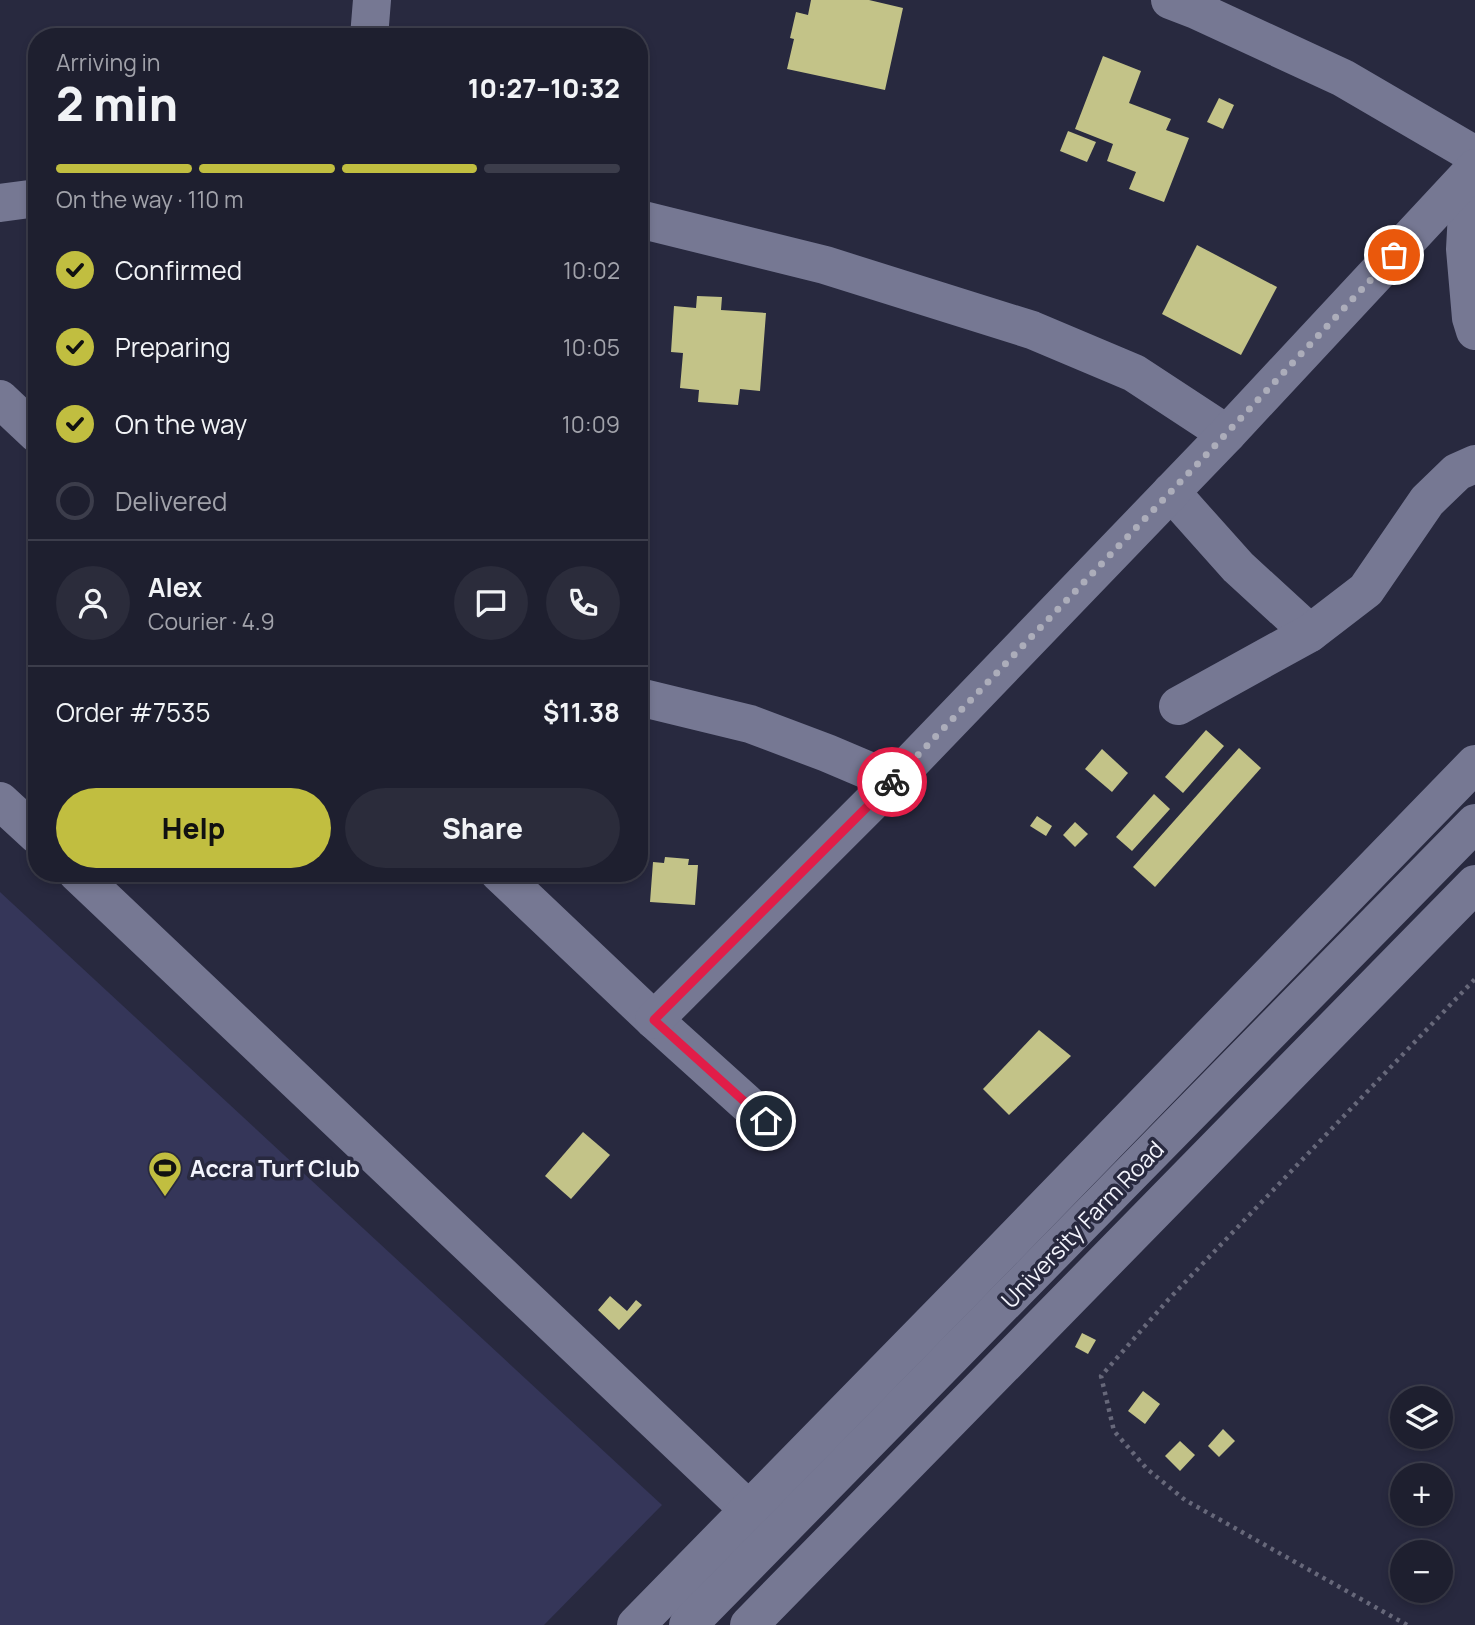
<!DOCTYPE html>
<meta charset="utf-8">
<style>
body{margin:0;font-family:Manrope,sans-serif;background:#2b2c3b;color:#f1f3f6;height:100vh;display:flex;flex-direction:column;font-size:26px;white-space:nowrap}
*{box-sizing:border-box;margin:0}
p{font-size:23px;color:#a1a2aa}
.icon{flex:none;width:38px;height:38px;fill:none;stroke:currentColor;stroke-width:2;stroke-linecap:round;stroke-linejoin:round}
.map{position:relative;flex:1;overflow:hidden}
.drawer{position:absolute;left:28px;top:28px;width:620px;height:854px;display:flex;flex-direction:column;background:#1e1f2f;border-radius:28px;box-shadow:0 4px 10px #0003,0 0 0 2px #3c3d4b}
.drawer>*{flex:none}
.buttons{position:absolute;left:1390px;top:1386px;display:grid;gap:14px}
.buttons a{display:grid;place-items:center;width:63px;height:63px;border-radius:50%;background:#1e1f2f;box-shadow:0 4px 10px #0003,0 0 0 2px #3c3d4b;font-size:35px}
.pin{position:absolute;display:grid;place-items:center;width:60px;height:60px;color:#fff;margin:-30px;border:4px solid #fff;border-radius:50%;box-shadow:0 2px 7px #0007}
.courier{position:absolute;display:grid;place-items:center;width:70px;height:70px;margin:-35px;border:5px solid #e11d48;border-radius:50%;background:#fff;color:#222;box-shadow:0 2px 9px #0007}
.summary em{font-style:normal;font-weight:800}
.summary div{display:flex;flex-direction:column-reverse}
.summary{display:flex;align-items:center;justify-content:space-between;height:119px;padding:0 28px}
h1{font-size:46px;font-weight:800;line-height:52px}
.bar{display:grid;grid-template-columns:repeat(4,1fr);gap:10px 7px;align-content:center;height:84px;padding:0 28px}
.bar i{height:9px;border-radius:5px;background:#3c3d4b}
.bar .selected{background:#c1be40}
.bar p{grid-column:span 4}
.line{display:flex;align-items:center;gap:18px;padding:0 28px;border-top:2px solid #3c3d4b}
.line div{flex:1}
.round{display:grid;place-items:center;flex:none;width:74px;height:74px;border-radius:37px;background:#2b2c3b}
ol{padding:0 28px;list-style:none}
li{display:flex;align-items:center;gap:21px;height:77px}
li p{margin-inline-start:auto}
li .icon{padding:7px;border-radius:50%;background:#c1be40;color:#111;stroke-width:4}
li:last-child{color:#a1a2aa}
li i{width:38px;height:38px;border:4px solid #3c3d4b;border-radius:50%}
.action{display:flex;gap:14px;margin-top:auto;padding:14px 28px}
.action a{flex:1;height:80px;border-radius:42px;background:#c1be40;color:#111;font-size:28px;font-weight:800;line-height:80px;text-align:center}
.action a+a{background:#2b2c3b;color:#f1f3f6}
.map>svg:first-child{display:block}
.green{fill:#353659}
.building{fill:#c3c388}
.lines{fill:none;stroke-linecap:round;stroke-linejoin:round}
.path{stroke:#67687a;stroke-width:4.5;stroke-dasharray:3.5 5;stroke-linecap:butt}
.minor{stroke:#767893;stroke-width:38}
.done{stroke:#acadba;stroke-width:7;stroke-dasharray:0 12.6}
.route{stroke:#e11d48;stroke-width:9}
.labels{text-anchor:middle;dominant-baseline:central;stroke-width:7;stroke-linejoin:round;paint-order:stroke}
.poi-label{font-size:23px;font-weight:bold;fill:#f3f4fd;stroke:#28293f;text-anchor:start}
.street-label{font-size:23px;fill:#f3f4fd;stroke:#28293f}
</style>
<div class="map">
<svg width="1475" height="1625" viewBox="0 0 1475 1625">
<rect width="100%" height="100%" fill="#28293f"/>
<path class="green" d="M0,892L662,1505L544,1625H0Z"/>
<g class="building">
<path d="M811,0H869L903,8L885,90L787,69L794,39L790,38L796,12L808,15Z"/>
<path d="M1103,56L1141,71L1129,103L1171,119L1166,130L1189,138L1164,202L1129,189L1136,172L1107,161L1113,144L1075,129Z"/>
<path d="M1219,98L1234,105L1223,129L1207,122Z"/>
<path d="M1068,131L1096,142L1087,162L1060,151Z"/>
<path d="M1197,245L1277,287L1241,355L1162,314Z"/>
<path d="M697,296L722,297L721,310L766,313L760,391L740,389L738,405L698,402L699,390L680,388L683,353L671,352L674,306L696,308Z"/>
<path d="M1206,730L1224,746L1183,793L1165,777Z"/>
<path d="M1239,748L1261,768L1155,887L1133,867Z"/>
<path d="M1102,749L1128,773L1112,792L1085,769Z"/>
<path d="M1154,794L1170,809L1132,851L1116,837Z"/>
<path d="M1037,816L1052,826L1046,836L1030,826Z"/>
<path d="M1075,822L1088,834L1075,847L1063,835Z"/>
<path d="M665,857L689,859L688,865H698L695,905L650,902L653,862L664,863Z"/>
<path d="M1039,1030L1071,1056L1009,1115L983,1089Z"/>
<path d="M583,1132L610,1155L571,1199L545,1176Z"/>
<path d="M610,1296L627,1311L636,1300L642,1305L619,1330L598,1310Z"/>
<path d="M1082,1333L1096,1340L1088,1354L1075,1347Z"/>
<path d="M1143,1391L1160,1404L1145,1424L1128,1411Z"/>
<path d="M1223,1429L1235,1441L1219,1457L1208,1446Z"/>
<path d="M1180,1441L1195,1455L1180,1471L1165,1456Z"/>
</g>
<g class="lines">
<path class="path" d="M1407,1625L1185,1500L1147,1469L1114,1431L1101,1376L1168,1300L1475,979"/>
<g class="minor">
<path d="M1170,0L1196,10L1343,78L1475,155"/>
<path d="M369,37L372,0"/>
<path d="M1469,176L1465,249L1471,318L1475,331"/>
<path d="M0,203L37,198"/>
<path d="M639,219L825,265L1032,330L1134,373L1227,434"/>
<path d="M0,399L37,434"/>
<path d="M1171,492L1238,567L1310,633"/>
<path d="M639,697L750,724L827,753L893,781"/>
<path d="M1178,706L1310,633L1366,590L1427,501L1457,472L1475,464"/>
<path d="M0,801L37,835"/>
<path d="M77,873L749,1510"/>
<path d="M499,873L654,1020L766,1121"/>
<path d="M654,1020L893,781L1227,434L1475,168"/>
<path d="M636,1625L969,1285L1475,764"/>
<path d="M688,1625L1475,823"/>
<path d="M749,1625L1475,884"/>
</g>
</g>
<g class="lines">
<path class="done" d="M892,782L1208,453L1394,255"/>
<path class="route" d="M766,1121L654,1020L892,782"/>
</g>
<defs>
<g id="stadium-pin" transform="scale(1.75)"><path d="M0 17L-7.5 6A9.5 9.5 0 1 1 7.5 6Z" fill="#c1be40" stroke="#28293f"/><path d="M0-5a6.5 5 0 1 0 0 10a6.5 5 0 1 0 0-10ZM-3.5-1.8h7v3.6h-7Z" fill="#111"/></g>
</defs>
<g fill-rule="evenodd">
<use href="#stadium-pin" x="165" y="1168"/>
</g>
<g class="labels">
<g class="poi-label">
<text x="190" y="1168">Accra Turf Club</text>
</g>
<g class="street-label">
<text transform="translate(1082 1224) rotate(-46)">University Farm Road</text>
</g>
</g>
</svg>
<div class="buttons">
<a><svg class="icon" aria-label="layers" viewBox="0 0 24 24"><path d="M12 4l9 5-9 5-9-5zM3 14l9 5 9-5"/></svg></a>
<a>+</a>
<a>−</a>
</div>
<div class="pin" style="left:1394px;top:255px;background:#ea580c"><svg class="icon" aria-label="bag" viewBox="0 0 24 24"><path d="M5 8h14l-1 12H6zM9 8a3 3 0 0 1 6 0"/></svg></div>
<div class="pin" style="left:766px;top:1121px;background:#1f2937"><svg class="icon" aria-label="home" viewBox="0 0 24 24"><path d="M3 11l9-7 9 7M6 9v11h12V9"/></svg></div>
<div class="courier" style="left:892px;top:782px"><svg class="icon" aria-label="bike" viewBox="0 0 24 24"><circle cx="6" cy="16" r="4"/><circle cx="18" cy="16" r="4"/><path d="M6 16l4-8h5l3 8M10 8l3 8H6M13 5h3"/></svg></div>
<section class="drawer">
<div class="summary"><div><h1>2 min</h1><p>Arriving in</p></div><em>10:27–10:32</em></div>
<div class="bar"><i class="selected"></i><i class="selected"></i><i class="selected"></i><i></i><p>On the way · 110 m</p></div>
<ol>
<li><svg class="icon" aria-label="check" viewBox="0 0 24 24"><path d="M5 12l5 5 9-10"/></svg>Confirmed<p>10:02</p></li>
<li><svg class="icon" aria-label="check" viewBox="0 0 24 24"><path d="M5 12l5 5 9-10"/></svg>Preparing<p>10:05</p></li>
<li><svg class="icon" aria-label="check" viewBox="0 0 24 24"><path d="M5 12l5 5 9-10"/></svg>On the way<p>10:09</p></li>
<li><i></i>Delivered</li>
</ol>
<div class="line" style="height:126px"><a class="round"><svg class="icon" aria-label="person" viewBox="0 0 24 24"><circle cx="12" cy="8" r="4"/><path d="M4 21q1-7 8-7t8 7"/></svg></a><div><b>Alex</b><p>Courier · 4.9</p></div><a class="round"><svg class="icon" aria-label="chat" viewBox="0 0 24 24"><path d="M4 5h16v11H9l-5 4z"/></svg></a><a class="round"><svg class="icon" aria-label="phone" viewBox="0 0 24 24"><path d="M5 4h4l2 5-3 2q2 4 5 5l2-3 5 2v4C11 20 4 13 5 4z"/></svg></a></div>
<div class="line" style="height:91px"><div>Order #7535</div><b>$11.38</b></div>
<div class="action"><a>Help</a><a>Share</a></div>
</section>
</div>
